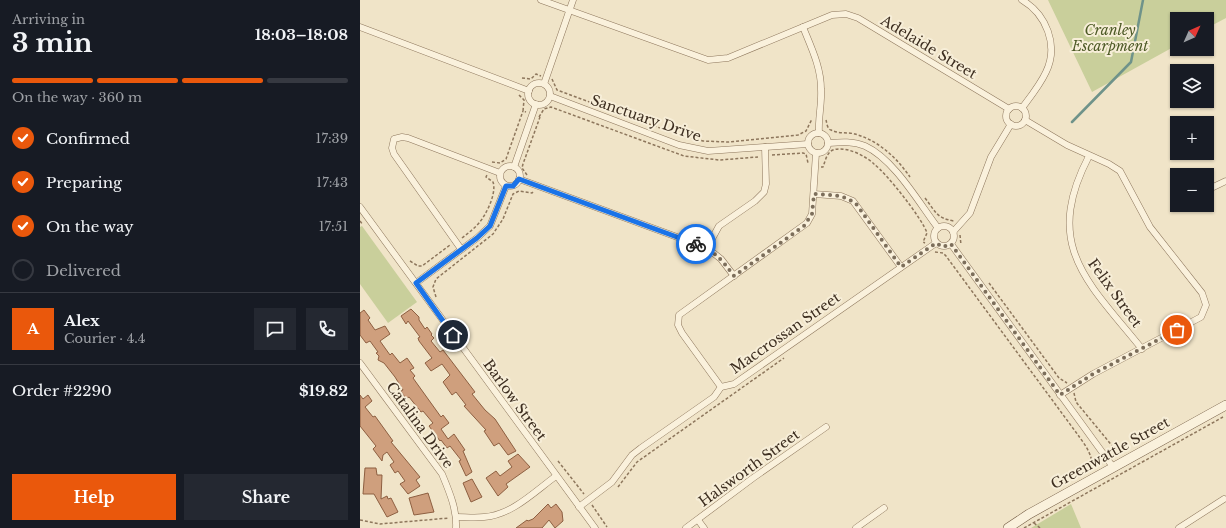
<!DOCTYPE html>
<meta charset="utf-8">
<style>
body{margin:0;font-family:"Libre Baskerville",serif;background:#242831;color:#f1f3f6;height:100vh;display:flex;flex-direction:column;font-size:15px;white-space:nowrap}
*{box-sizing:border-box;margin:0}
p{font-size:13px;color:#9ea1a6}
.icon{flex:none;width:22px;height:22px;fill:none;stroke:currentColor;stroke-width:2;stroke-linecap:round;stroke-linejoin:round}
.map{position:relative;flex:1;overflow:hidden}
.panel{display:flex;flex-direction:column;background:#171b24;width:360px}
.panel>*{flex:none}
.needle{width:26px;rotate:45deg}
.controls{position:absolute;left:810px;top:12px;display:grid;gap:8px}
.controls a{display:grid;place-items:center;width:44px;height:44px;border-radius:0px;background:#171b24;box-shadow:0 1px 3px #0004;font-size:20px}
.pin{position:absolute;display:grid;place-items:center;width:34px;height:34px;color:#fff;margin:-17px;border:2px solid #fff;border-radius:50%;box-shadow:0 1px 4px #0007}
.courier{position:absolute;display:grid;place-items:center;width:40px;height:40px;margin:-20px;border:3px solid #1a73e8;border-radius:50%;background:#fff;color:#222;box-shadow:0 1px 5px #0007}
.headline em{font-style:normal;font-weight:700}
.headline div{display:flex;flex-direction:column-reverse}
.headline{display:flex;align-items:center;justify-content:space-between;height:68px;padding:0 12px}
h1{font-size:26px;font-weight:700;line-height:30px}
.bar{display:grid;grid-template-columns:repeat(4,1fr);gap:6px 4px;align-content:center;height:48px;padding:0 12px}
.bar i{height:5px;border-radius:3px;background:#363941}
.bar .on{background:#ea580c}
.bar p{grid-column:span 4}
.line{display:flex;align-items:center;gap:10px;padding:0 12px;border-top:1px solid #363941}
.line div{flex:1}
.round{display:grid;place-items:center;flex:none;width:42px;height:42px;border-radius:0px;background:#242831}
ol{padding:0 12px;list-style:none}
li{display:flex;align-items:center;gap:12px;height:44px}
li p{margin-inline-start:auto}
li .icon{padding:4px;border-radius:50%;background:#ea580c;color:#fff;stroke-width:4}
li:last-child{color:#9ea1a6}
li i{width:22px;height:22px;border:2px solid #363941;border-radius:50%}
.action{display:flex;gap:8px;margin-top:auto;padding:8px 12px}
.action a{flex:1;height:46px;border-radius:0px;background:#ea580c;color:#fff;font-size:16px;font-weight:700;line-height:46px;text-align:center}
.action a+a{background:#242831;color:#f1f3f6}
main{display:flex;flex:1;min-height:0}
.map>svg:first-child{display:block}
.green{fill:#c9cf9b}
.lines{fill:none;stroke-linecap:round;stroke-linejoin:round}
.stream{stroke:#6f938a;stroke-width:2.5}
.building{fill:#cf9f7d;stroke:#8d5f41}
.minor-casing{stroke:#8d765c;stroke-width:7}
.secondary-casing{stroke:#6f573f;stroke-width:10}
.path{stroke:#8d765c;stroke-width:1.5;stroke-dasharray:3 2;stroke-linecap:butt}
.minor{stroke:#faf1dc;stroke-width:6}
.secondary{stroke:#faf1dc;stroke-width:9}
.done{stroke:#7c6e5b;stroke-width:4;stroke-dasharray:0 7.2}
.route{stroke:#1a73e8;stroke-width:5}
.labels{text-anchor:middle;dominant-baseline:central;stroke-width:4;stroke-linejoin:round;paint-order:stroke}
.park-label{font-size:14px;font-style:italic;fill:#4d5a26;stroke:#f7eed8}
.street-label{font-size:14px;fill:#3d2e20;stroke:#f7eed8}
</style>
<main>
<section class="panel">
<div class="headline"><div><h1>3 min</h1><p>Arriving in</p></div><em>18:03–18:08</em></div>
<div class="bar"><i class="on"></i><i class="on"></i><i class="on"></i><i></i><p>On the way · 360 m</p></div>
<ol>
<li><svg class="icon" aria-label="check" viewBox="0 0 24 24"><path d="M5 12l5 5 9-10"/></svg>Confirmed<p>17:39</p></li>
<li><svg class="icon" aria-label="check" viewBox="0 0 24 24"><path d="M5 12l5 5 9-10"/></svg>Preparing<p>17:43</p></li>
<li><svg class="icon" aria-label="check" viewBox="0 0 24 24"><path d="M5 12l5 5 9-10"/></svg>On the way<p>17:51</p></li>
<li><i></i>Delivered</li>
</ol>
<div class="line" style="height:72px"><b class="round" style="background:#ea580c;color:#fff">A</b><div><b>Alex</b><p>Courier · 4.4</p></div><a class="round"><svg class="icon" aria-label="chat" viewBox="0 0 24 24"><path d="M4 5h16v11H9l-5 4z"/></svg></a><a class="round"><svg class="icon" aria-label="phone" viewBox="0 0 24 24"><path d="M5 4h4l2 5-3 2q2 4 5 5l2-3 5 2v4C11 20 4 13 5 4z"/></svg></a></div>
<div class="line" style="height:52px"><div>Order #2290</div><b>$19.82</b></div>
<div class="action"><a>Help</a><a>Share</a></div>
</section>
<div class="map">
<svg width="866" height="528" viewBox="0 0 866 528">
<rect width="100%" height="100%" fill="#f0e4c8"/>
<g class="green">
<path d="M688,0H866V18L847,28V19H817V45L732,92Z"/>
<path d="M2,226L57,302L28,323L0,284V227Z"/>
<path d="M711,504L721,528H671Z"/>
</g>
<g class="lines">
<path class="stream" d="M712,122L771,62L783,0"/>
</g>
<g class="building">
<path d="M51,309L59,317V320L65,329L67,327L72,334L71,335L74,338L71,341L80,352L83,350L115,392L112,394L125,410L135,419L156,451L148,455L139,443L134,446L124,431L126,430L104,406L106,405L96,392L92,395L83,382L90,375L82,364L71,371L65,363L72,358L59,341L58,338L60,337L48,321L46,324L41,316Z"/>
<path d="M4,310L10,318L8,320L15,330L25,326L30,334L20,341L30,355L32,353L40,363L47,358L54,368L50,370L55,376L53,378L81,417L83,415L89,423L81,429L88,439L94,434L105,450L103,451L112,472L106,476L99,461L101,460L90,446L87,448L81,440L80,441L69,426L73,423L63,411L61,412L49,397L46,399L41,391L43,390L35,377L24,363L18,360L19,356L16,353L18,352L10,341L6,343L0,335V313Z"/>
<path d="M0,395L3,399L8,395L12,401L5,407L13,417L15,416L33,441L31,442L60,477L56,480L60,486L48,494L40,484L45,481L38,471L35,473L30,465L34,462L27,452L23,455L22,461L13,449L16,446L0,426Z"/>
<path d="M158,454L170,467L146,484L148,487L138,496L126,478L136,471L140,476L152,467L148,461Z"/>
<path d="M5,468H16L17,475H22L21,499L27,496L28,499L31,498L38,512L27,517L14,494H3Z"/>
<path d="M112,479L122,497L111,502L103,483Z"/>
<path d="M68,493L74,512L54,515L49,498Z"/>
<path d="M188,504L191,508L196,504L202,512L203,521L195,528L189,520L182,528H156L167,520L168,521L173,519Z"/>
</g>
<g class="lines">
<g class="minor-casing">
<g id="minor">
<path d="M181,0L348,60L368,58L472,15L486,14L498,18L649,109"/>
<path d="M662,0C686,14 699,45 686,72C680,85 671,96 662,108"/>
<path d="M0,27L169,91"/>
<path d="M443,27C451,47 461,67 461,89C462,104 458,118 459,133"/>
<circle cx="179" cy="94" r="11"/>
<path d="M184,84L213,0"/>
<path d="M190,96L319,145L348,151L448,144"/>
<circle cx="656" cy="116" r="10"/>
<path d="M665,120L707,145L749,164L760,171L790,227L842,293L846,305L841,317L733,374L700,395"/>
<circle cx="458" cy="143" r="10"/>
<path d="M468,143C481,142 493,141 505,146C534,159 559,203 578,228"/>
<path d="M729,156C682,246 728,282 782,349"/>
<circle cx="150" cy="176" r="10"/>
<path d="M154,167L176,104"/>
<path d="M159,179L347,248L361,259L374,276"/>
<path d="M847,190L866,181"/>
<path d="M454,194L481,196L493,201L541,267"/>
<path d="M0,207L235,528"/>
<circle cx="584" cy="236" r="10"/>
<path d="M593,232L610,213L631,157L651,124"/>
<path d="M591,244L753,467"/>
<path d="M347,248L359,226L395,201L404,192L406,184L405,147"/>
<path d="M101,249L34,154L32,148L34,139L42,137L48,138L140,173"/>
<path d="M56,283L117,238L130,226L146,186"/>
<path d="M0,363L82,474C89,491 97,509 96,528"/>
<path d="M361,387L322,333L318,325L319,315L447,223L452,214L456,153"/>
<path d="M219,507L252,482L272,455L281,448L354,397L361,387L374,384L576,243"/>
<path d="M96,517C105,517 115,518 124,517C152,515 174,492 196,476"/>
<path d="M338,520L344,528"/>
<path d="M326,528L393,478L466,427"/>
<path d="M496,528L524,508"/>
<path d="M819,528L864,499"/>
</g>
</g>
<g class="secondary-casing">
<path id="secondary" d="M648,528L669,514L866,405"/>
</g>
<g class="path">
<path d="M162,78L171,79L176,74L181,76"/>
<path d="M192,79L197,90L319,135L343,141L368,142L438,135L446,131L452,119"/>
<path d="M159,95L164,100L163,111L166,112"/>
<path d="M179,117L184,109L191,107L324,156L359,160L398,157"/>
<path d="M466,120C467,123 467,129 471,130C478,134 488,132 495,134C519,141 536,157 550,177"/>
<path d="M412,155L443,153L446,154L448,163"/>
<path d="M132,162L140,163L146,159L163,111"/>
<path d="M461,167H463C465,162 466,155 471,151C483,144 506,156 514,164C527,174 562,218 567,233L563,242L565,243"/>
<path d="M167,175L162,168L163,164L180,117"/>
<path d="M565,198C576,212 576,218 594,221"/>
<path d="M0,221L3,225"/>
<path d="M600,235L601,245"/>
<path d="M102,238C108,233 114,229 119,223C126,215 137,193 133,182L126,177L127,175"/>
<path d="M575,252L583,253L586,256L718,435C725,445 738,461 728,472"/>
<path d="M50,261L58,266H62L90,245"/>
<path d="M629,283L699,378L707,383"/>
<path d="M76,297L73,287L76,279L133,234L143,219L153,194L159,191L172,193L173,192"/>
<path d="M714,393L716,402L754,448L759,450H766"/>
<path d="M198,461L224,494"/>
<path d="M258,487L277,462L424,358"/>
<path d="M232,505L247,527"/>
<path d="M0,520L20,524L89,518"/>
<path d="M674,523L680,528"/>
<path d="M664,528L863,417"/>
</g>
<use href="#minor" class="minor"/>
<use href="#secondary" class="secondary"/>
</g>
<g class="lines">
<path class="done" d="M336,244C354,250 363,261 374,276L444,226L452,214L454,194C470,195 485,194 497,205L541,267L576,243L583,247L591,244L700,395L733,374L817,330"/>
<path class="route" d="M93,335L56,283L117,238L130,226L146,186H153L159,179L336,244"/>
</g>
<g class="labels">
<g class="park-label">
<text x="750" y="30">Cranley<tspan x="750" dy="16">Escarpment</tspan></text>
</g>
<g class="street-label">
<text transform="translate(569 47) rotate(31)">Adelaide Street</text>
<text transform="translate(286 118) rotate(19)">Sanctuary Drive</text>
<text transform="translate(755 293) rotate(54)">Felix Street</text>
<text transform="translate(425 333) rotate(-35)">Maccrossan Street</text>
<text transform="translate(155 400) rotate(54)">Barlow Street</text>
<text transform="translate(60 425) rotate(54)">Catalina Drive</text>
<text transform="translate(750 453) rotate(-29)">Greenwattle Street</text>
<text transform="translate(389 468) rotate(-36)">Halsworth Street</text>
</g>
</g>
</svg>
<div class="controls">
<a><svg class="needle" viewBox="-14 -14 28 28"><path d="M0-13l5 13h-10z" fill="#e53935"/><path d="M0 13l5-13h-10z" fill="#9ea1a6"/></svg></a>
<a><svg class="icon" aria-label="layers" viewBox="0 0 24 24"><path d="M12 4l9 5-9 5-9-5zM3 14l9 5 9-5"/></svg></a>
<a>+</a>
<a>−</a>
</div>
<div class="pin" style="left:817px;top:330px;background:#ea580c"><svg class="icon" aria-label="bag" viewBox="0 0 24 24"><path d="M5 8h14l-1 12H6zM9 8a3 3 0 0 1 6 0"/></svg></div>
<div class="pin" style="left:93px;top:335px;background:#1f2937"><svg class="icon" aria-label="home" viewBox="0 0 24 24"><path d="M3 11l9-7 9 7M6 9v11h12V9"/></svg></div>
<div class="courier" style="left:336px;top:244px"><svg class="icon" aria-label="bike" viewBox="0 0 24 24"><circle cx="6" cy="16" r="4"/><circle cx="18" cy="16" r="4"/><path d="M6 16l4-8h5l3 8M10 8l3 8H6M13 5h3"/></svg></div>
</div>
</main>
